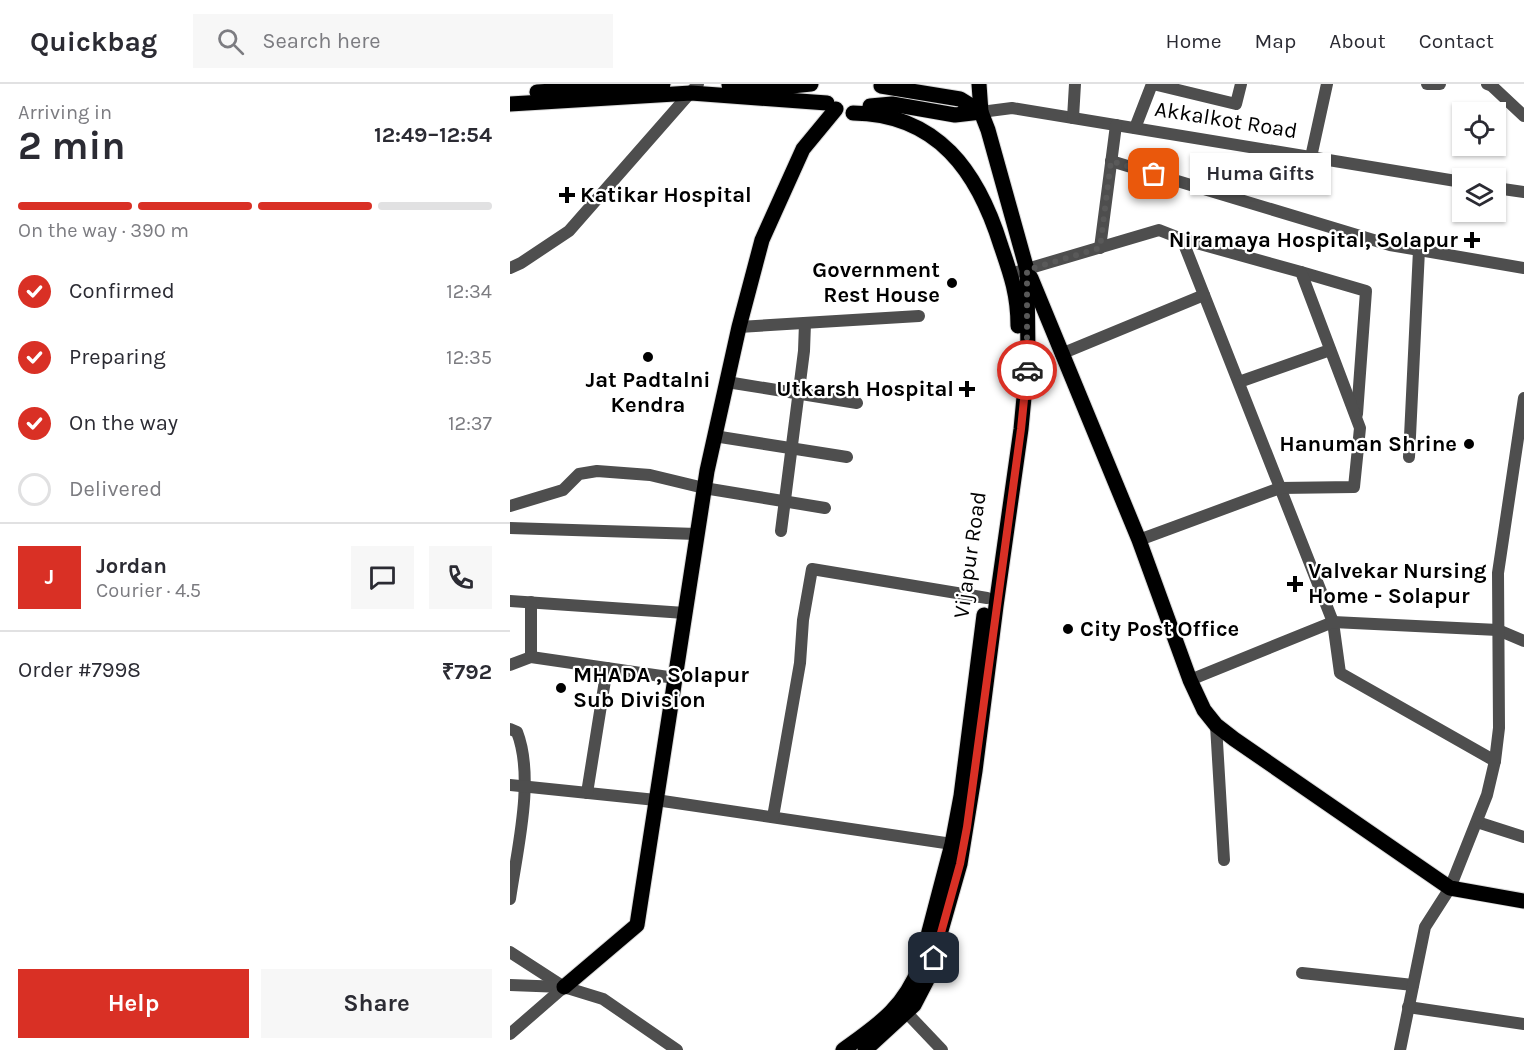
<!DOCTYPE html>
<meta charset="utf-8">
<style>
body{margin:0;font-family:Karla,sans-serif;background:#f7f7f7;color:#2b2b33;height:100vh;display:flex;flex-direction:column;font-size:22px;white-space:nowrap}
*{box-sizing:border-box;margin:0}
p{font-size:20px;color:#7c7c81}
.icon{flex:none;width:33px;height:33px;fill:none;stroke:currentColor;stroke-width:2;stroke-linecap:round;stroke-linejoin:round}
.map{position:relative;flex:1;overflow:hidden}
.sheet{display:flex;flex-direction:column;background:#fff;width:510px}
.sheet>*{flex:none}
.tools{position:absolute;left:942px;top:18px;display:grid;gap:12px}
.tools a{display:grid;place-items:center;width:54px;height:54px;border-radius:0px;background:#fff;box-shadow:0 2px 4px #0004;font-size:30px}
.pin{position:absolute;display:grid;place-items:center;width:51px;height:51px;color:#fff;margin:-26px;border-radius:12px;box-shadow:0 3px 9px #0006}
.courier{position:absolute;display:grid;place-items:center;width:60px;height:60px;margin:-30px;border:4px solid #d93025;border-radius:50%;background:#fff;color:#222;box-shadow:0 2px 8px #0007}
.bubble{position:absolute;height:42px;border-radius:0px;background:#fff;box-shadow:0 2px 4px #0004;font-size:20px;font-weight:700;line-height:42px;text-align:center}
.head em{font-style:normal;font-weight:700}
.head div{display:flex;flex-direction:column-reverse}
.head{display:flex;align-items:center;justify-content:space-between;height:102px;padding:0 18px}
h1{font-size:39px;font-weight:700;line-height:45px}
.bar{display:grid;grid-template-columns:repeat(4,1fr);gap:9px 6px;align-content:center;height:72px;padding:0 18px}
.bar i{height:8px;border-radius:4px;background:#e1e1e2}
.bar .current{background:#d93025}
.bar p{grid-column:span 4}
.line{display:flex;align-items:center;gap:15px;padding:0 18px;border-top:2px solid #e1e1e2}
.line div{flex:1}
.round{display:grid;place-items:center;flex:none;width:63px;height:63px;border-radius:0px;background:#f7f7f7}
ol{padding:0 18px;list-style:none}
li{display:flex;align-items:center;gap:18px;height:66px}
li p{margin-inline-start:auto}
li .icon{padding:6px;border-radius:50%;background:#d93025;color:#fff;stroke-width:4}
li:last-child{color:#7c7c81}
li i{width:33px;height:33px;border:3px solid #e1e1e2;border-radius:50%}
.primary-button{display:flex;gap:12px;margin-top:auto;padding:12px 18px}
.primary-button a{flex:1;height:69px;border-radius:0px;background:#d93025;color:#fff;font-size:24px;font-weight:700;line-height:69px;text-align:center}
.primary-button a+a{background:#f7f7f7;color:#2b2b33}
header{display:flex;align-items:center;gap:36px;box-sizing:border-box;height:84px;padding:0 30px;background:#fff;border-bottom:2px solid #e1e1e2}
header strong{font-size:28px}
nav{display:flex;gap:33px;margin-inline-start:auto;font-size:21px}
.search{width:420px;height:54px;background:#f7f7f7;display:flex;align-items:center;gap:15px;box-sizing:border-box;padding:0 21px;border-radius:0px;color:#7c7c81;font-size:22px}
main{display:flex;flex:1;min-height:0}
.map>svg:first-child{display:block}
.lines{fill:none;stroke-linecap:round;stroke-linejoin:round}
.major-casing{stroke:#dbdbdb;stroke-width:17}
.minor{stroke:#4e4e4e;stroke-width:12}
.major{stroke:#000;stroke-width:15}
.done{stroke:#595959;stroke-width:6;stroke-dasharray:0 10.8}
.route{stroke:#d93025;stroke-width:8}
.poi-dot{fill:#000;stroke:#fff;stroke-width:2}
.labels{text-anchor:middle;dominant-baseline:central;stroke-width:4.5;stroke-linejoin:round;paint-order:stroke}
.street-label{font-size:22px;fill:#000;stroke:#fff}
.poi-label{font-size:22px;font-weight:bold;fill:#000;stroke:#fff;text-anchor:start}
</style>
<header>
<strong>Quickbag</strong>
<div class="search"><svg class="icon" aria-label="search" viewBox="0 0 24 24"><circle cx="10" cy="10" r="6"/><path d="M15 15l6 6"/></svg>Search here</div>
<nav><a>Home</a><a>Map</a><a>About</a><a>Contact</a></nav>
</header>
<main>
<section class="sheet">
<div class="head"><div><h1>2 min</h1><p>Arriving in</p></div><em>12:49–12:54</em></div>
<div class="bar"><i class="current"></i><i class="current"></i><i class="current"></i><i></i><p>On the way · 390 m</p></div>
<ol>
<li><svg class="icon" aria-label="check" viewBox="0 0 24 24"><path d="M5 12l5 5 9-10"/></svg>Confirmed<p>12:34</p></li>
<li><svg class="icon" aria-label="check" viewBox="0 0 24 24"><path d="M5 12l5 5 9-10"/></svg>Preparing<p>12:35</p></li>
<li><svg class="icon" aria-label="check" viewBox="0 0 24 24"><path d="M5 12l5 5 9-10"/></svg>On the way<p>12:37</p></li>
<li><i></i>Delivered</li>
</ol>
<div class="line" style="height:108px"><b class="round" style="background:#d93025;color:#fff">J</b><div><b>Jordan</b><p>Courier · 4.5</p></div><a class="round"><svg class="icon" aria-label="chat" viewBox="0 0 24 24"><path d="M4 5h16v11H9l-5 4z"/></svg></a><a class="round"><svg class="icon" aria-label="phone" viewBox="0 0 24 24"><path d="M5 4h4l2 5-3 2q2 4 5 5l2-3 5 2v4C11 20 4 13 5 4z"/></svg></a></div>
<div class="line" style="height:78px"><div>Order #7998</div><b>₹792</b></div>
<div class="primary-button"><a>Help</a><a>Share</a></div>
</section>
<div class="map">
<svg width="1014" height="966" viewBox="0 0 1014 966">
<rect width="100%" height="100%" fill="#fff"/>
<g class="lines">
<g class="major-casing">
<g id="major">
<path d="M219,1L272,3L301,0"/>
<path d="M27,8L153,0"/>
<path d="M0,20L181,9L317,19"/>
<path d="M360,22L382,20L445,31L471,28L469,0"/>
<path d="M343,29C428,30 468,88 491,162C501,191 508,211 508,242"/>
<path d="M521,194L629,456L680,596L694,626L706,641L724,655L940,804L1014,817"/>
<path d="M54,903L127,841L197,387L229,243L252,156L293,65L326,25"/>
<path d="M333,966C369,940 393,925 410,882L442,760L451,712L474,531"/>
<path d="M355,966L404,921L417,896L450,780L465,687L486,522L511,345L518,271L517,186L478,46L471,28L450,15L371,2"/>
</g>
</g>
<g class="minor">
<path d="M643,0L726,20L731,0"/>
<path d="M917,0H930"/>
<path d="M977,0L982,2L1014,32"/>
<path d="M471,28L502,24L952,98"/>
<path d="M563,34L565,0"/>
<path d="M625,44L642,0"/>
<path d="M801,73L817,0"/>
<path d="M601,77L880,161L1014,184"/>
<path d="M986,104L1014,108"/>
<path d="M672,155L823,538L830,589L985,677"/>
<path d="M590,164L606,41"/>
<path d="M0,184L11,179L59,147L188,0"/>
<path d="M791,188L856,207L847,330"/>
<path d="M500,190L649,146L672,155L791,188L850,344L844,403L770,404L629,456"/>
<path d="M229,243L409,232"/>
<path d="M551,270L694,211"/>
<path d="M217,298L347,319"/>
<path d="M729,298L820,266"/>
<path d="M204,352L337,373"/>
<path d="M899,373L909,166"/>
<path d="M0,422L53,406L69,390L87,387L140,391L194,404L315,424"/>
<path d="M0,444L187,450"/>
<path d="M271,447L294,267L295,239"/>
<path d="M0,517L175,529"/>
<path d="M21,573V518"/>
<path d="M0,581L21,573L165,594"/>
<path d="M680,596L823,538L988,546L1014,557"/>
<path d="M706,641L714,776"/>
<path d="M0,645L7,648C25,694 7,766 0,815"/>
<path d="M0,701L146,716L442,760"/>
<path d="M77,709L97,584"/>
<path d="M263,733L290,579L293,536L302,485L477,514"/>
<path d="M967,738L1014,753"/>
<path d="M0,868L54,903L93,915L167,966"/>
<path d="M792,889L903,901"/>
<path d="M0,901L53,903"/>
<path d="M898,923L1014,940"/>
<path d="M396,928L432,966"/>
<path d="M0,950L54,903"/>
<path d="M890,966L915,843L940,804L977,711L985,677L989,644L988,489L1014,314"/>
</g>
<use href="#major" class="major"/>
</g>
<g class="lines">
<path class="done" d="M517,286V186L590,164L601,77L644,90"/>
<path class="route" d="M424,874L450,780L457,743L511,345L517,286"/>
</g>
<g class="poi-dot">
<path d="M54 102h6v6h6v6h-6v6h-6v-6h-6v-6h6z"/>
<path d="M959 147h6v6h6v6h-6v6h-6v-6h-6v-6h6z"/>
<circle cx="442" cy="199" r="6"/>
<circle cx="138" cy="273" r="6"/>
<path d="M454 296h6v6h6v6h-6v6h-6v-6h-6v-6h6z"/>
<circle cx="959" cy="360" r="6"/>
<path d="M782 491h6v6h6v6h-6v6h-6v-6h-6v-6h6z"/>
<circle cx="558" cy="545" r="6"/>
<circle cx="51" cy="604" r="6"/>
</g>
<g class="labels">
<g class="street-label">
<text transform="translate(716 36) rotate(9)">Akkalkot Road</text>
<text transform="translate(460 471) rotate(-82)">Vijapur Road</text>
</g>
<g class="poi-label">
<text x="70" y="111">Katikar Hospital</text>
<text x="948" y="156" text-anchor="end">Niramaya Hospital, Solapur</text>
<text x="430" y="186" text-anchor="end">Government<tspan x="430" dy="25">Rest House</tspan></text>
<text x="138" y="296" text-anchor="middle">Jat Padtalni<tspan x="138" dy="25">Kendra</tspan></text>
<text x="444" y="305" text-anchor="end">Utkarsh Hospital</text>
<text x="947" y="360" text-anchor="end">Hanuman Shrine</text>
<text x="798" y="487">Valvekar Nursing<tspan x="798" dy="25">Home - Solapur</tspan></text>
<text x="570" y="545">City Post Office</text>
<text x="63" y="591">MHADA , Solapur<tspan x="63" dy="25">Sub Division</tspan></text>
</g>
</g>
</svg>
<div class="tools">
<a><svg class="icon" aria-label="locate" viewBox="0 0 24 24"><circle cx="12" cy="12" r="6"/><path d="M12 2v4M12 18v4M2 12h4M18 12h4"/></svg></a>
<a><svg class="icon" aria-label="layers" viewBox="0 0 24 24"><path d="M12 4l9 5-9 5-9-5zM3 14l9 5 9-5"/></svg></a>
</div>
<div class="pin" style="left:644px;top:90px;background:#ea580c"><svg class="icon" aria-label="bag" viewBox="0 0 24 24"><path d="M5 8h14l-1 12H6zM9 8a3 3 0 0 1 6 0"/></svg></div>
<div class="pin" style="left:424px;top:874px;background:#1f2937"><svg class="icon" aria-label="home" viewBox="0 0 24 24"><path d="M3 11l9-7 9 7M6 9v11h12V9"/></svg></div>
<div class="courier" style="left:517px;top:286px"><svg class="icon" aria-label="car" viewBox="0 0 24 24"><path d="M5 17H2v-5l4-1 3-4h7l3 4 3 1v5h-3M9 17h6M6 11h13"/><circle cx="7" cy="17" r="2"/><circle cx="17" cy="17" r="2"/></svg></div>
<div class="bubble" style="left:680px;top:69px;width:141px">Huma Gifts</div>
</div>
</main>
